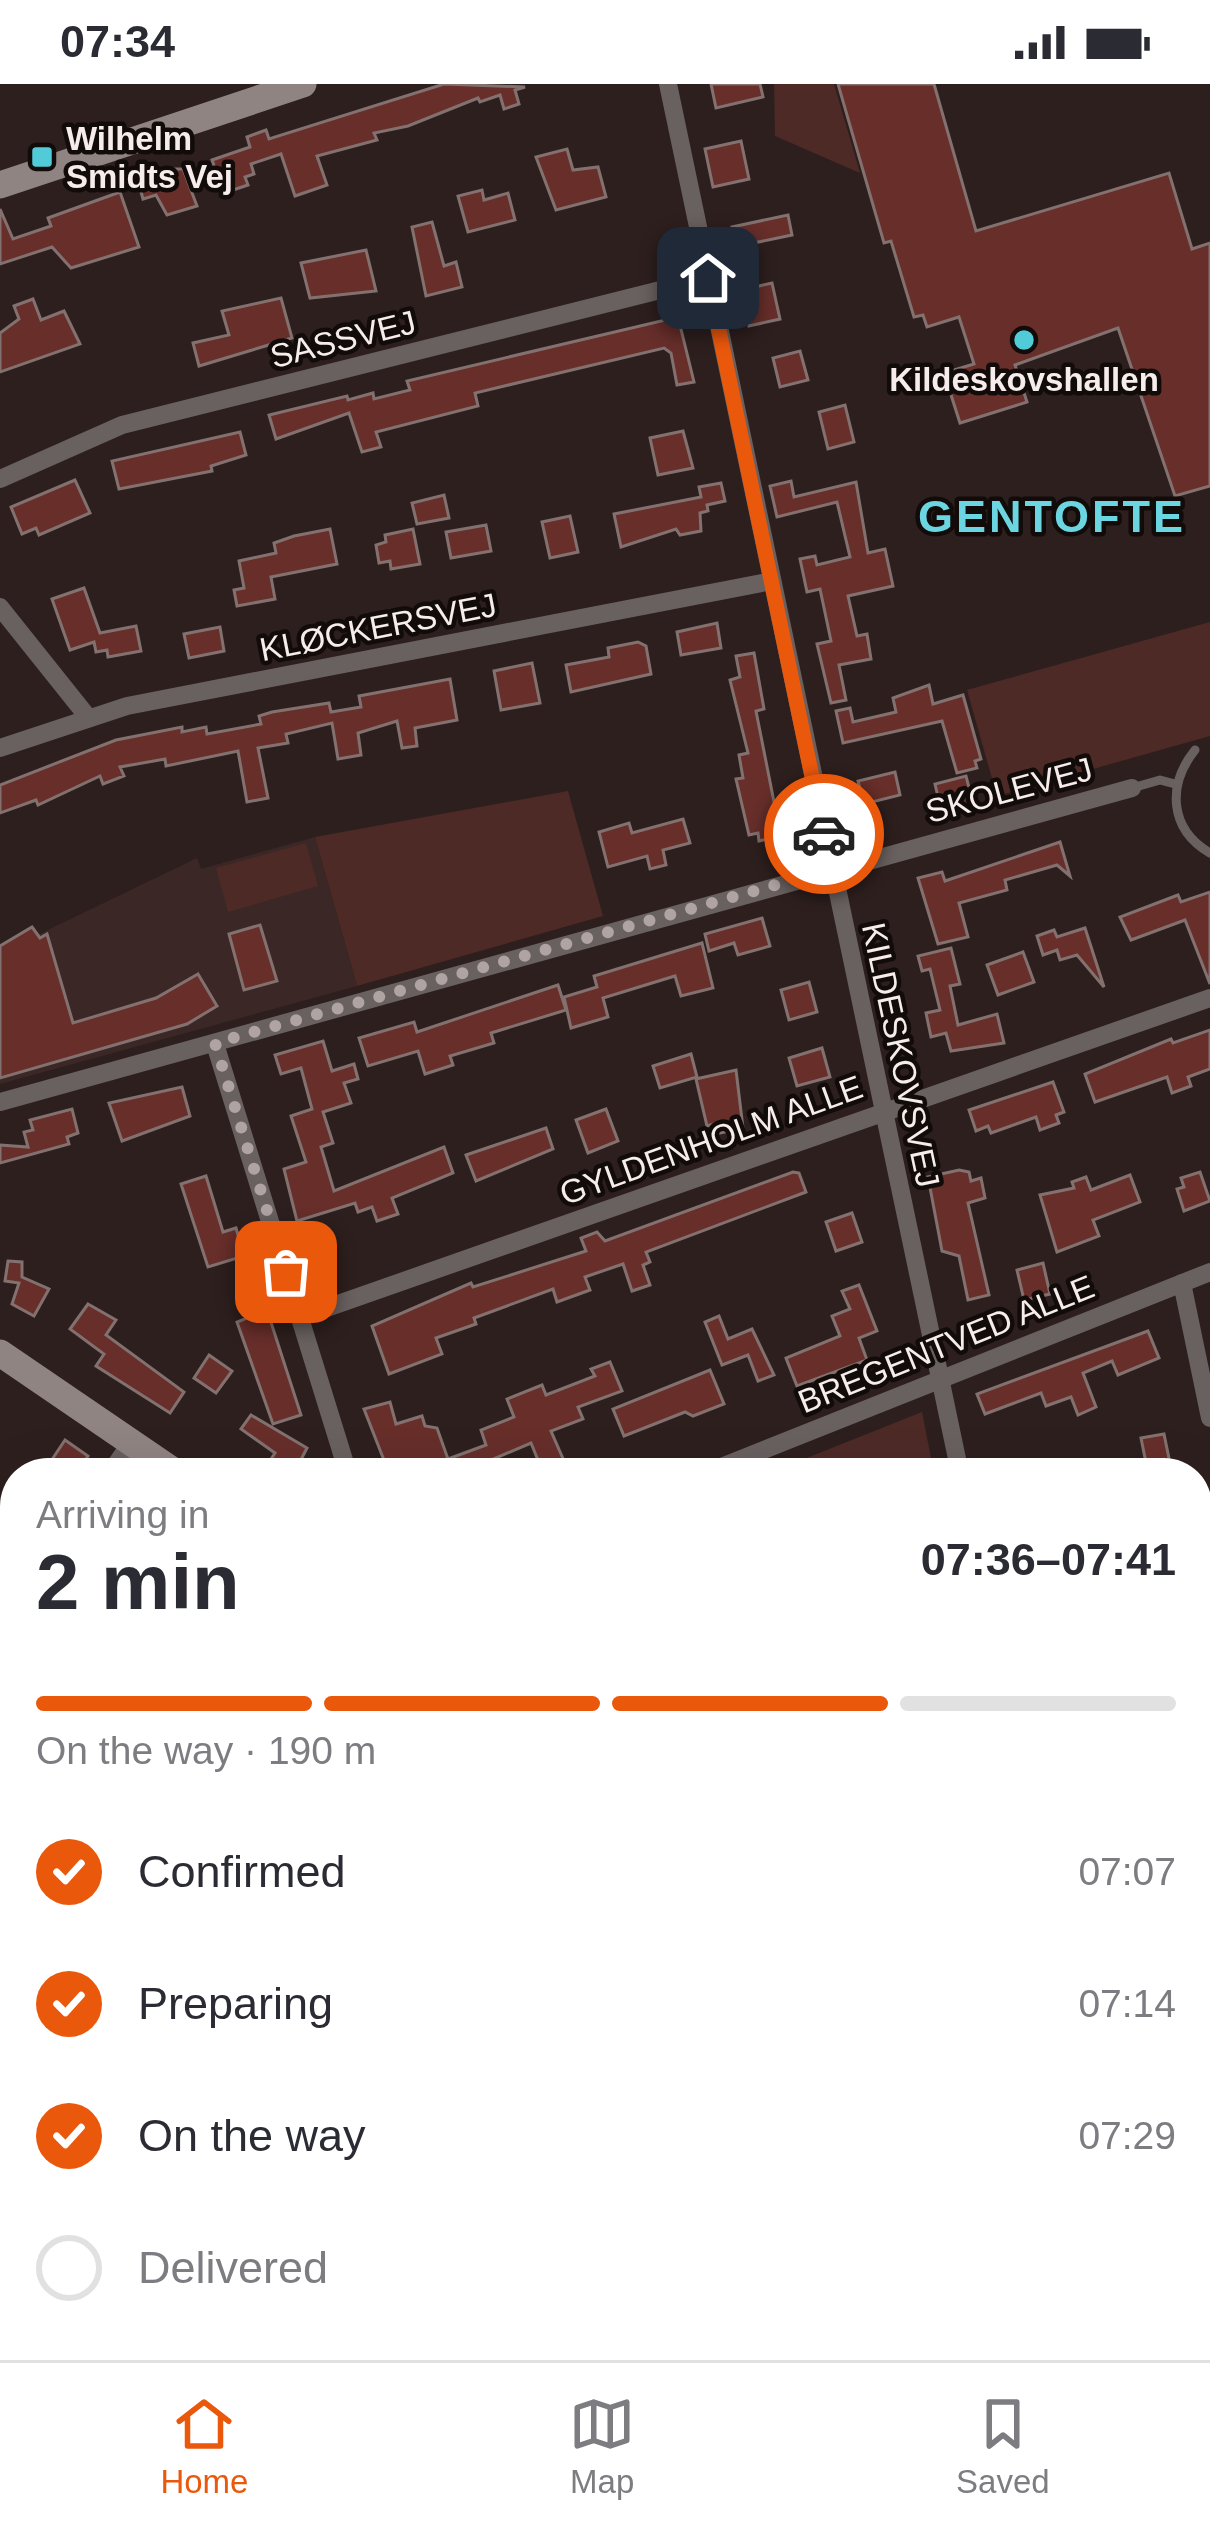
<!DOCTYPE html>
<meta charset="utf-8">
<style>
body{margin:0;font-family:Helvetica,sans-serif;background:#f2f2f3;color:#2b2b33;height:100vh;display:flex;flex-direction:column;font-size:45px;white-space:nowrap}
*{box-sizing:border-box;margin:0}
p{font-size:39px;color:#7c7c81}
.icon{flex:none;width:66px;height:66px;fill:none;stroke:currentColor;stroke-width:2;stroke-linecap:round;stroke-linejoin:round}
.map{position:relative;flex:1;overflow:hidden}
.sheet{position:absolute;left:0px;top:1374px;width:1212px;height:903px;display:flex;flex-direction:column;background:#fff;border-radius:48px 48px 0 0;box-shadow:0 12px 48px #0002}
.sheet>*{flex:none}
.pin{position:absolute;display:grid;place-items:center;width:102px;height:102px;color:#fff;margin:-51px;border-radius:24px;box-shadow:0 6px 18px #0006}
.courier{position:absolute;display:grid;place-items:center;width:120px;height:120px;margin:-60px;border:9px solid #ea580c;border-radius:50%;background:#fff;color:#222;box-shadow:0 3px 15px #0007}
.summary em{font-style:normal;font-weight:700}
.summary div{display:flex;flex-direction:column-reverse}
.summary{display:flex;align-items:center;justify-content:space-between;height:204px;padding:0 36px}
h1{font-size:78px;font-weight:700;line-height:90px}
.bar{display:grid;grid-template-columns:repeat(4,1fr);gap:18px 12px;align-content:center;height:144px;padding:0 36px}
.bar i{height:15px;border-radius:9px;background:#e1e1e2}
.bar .on{background:#ea580c}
.bar p{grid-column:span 4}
ol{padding:0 36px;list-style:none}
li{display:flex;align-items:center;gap:36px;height:132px}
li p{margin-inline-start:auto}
li .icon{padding:12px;border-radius:50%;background:#ea580c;color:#fff;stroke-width:4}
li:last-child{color:#7c7c81}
li i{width:66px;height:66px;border:6px solid #e1e1e2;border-radius:50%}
.status{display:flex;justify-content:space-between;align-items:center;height:84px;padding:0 60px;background:#fff;direction:ltr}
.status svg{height:33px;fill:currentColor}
.menu{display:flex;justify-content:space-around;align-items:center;height:168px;border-top:3px solid #e1e1e2;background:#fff;font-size:33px;color:#7c7c81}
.menu a{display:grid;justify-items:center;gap:6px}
.menu .on{color:#ea580c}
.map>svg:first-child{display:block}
.built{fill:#3b2725}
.green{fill:#4e2a27}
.building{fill:#672e2a;stroke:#82716f;stroke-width:3}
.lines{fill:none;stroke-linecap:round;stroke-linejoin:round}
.lane{stroke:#696160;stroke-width:9}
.street{stroke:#696160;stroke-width:18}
.secondary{stroke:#908483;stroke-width:27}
.done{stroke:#b0a4a3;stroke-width:12;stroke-dasharray:0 21.6}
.route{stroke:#ea580c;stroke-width:15}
.poi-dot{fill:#52cbd9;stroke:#110b0a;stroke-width:4.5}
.labels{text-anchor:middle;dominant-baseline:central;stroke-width:9;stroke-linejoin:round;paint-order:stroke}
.poi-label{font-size:33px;font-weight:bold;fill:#f6eceb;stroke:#110b0a;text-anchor:start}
.street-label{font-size:33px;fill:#f6eceb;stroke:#110b0a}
.district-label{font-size:45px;font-weight:bold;letter-spacing:3px;fill:#6bd6e2;stroke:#110b0a}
</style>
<div class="status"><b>07:34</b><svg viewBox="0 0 49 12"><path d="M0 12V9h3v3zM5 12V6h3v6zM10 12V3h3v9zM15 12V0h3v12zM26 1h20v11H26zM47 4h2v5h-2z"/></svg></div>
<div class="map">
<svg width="1210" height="2276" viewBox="0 0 1210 2276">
<rect width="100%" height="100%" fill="#2d1f1e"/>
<g class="built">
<path d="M315,753L357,902L0,1000V869L197,774L201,785Z"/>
<path d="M1197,2196L1210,2217V2276H809L842,2262H1197Z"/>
</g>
<g class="green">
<path d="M774,0H834L860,89L775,52Z"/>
<path d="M1210,538V652L997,712L967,606Z"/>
<path d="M568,707L603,832L357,902L315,753Z"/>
<path d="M306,759L318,802L228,828L216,784Z"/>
<path d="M922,1328L934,1389H769Z"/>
</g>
<g class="building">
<path d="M444,0L525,3L515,6L519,20L504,25L500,11L480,18L478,14L408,42L374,49L377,56L317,72L327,101L295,112L281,70L251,80L254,90L245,93L248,101L233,106L231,98L221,101L212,76L250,63L247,53L266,46L269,55Z"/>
<path d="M711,0H760L763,13L716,24Z"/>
<path d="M838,0H934L976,147L1169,89L1192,165L1210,159V402L1175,412L1118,244L1015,281L1027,318L960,339L944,289L974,280L959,233L927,243L923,231L914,233L891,157L884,159Z"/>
<path d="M741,57L749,95L713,103L705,65Z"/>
<path d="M567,65L573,86L598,83L606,113L556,126L536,73Z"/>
<path d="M173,85H183L197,122L167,131L156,111L143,115L138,97Z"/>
<path d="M482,106L484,116L508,109L515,136L468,148L458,112Z"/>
<path d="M120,108L139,163L71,184L52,163L0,180V125L13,155L51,142L48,134Z"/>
<path d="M788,131L792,151L749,160L752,173L737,176L732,143Z"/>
<path d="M432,138L444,182L456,178L462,203L426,212L412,143Z"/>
<path d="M366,166L376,207L310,214L301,179Z"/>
<path d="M772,199L780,235L749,242L742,206Z"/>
<path d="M281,214L292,254L199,282L193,259L229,251L222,227Z"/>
<path d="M33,215L41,236L64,227L80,260L0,288V249L19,235L14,222Z"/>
<path d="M678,233L694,298L677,301L671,269L664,264L475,309L478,322L376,348L381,363L362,368L349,329L276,355L269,331L347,312L348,316L373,309L374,315L410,306L407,297Z"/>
<path d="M800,267L808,296L780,303L773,274Z"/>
<path d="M845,321L854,358L828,365L819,328Z"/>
<path d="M683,347L693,384L658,391L650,354Z"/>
<path d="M240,348L246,371L211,382L212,387L119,405L112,377Z"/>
<path d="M75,396L90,429L39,451L36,444L22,450L11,423Z"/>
<path d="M791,397L794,413L856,398L868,469L885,465L893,502L848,512L857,552L867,550L871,575L839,581L846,616L831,619L817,560L831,557L820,505L807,508L800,475L815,472L817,481L850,473L837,418L777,433L770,402Z"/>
<path d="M721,399L725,417L707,421L708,427L700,429L701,447L680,451L676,445L621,463L614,430L701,413L699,403Z"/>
<path d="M444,411L449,434L417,440L412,419Z"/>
<path d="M570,432L578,468L550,474L542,438Z"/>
<path d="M486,441L491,467L451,474L446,448Z"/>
<path d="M330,445L337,480L271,493L275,515L237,522L234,506L244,504L239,477L276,469L274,459L294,452Z"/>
<path d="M413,445L420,480L391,485L390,477L379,479L376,461L386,458L385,451Z"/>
<path d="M84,504L100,549L136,542L141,567L108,573L107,566L96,568L94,558L70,566L52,515Z"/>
<path d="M717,539L721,564L681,571L677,548Z"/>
<path d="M220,543L224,567L189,574L184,550Z"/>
<path d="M638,558L646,562L651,590L571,608L566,581L609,573L608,564Z"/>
<path d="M754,569L764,625L756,627L775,723L780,722L786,751L759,757L758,749L749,751L736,695L743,694L739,671L748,669L730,596L740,593L736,572Z"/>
<path d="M532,579L540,619L501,626L494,587Z"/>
<path d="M450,595L457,636L415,644L417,662L402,664L397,637L358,649L361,671L338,675L332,639L286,650L288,659L258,664L268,714L247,718L238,667L166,682L165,675L120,683L124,692L103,700L100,692L38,721L36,716L0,729V701L116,656L182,643V648L206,643L207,650L261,640L259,632L272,628L329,619L331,628L361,623L359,612Z"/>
<path d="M929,601L933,620L963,611L981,675L975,677L977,684L957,689L942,637L843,659L836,627L850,624L853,638L896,628L893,614Z"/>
<path d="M895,688L900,711L864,720L858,697Z"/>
<path d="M966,692L974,723L955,728L951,714L939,717L935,700Z"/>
<path d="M683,735L690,759L663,766L666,781L650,785L647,772L608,783L599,748L629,739L632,749Z"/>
<path d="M1060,758L1070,792L1057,781L1005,796L1007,806L959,819L968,853L938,860L918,794L942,788L945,797Z"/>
<path d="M1210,808V900L1185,836L1131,856L1120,833L1178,811L1181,818Z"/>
<path d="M762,834L770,862L738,871L734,859L709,867L705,850Z"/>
<path d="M260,841L277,897L244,906L229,850Z"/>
<path d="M32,843L40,854L47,850L73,939L156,914L198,890L217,922L187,940L0,994V862Z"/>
<path d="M1085,844L1104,903L1077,871L1060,876L1057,866L1043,871L1037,852L1054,846L1057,853Z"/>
<path d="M702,859L713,904L681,912L675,892L603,914L608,933L571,944L564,913L597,903L594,892Z"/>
<path d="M951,864L960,900L950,902L958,941L997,930L1004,959L951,967L946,949L931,953L926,929L940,926L930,885L922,887L918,872Z"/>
<path d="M1023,868L1034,898L998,911L987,881Z"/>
<path d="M809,898L817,928L789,936L781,906Z"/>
<path d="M558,901L566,926L491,949L494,959L450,972L453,981L425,990L418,967L368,982L359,954L414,938L417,948Z"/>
<path d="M1210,946V985L1188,993L1191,1002L1172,1009L1167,993L1095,1018L1085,990L1171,955L1173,959Z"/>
<path d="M323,957L332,987L354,980L358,995L344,999L351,1019L323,1028L333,1059L321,1063L334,1107L444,1063L453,1089L392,1114L398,1130L377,1137L372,1123L358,1128L355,1119L297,1137L284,1085L306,1078L291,1032L312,1025L301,984L281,990L275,971Z"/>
<path d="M822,964L830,993L797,1002L789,974Z"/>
<path d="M691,970L697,993L660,1004L653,982Z"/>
<path d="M736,986L743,1044L720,1049L717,1039L707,1042L696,995Z"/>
<path d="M1053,998L1064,1028L1056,1031L1059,1039L1040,1046L1036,1033L991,1049L988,1042L976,1047L969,1026Z"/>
<path d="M182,1003L190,1032L122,1057L109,1019Z"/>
<path d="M72,1025L78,1049L67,1053L69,1060L0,1079V1061L28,1063L24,1048L33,1046L30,1036Z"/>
<path d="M606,1025L618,1057L588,1069L576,1036Z"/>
<path d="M546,1044L553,1065L476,1097L466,1071Z"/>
<path d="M959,1086L969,1088L971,1097L981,1094L985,1114L968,1119L989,1211L968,1216L959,1172L942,1167L928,1093Z"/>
<path d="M793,1088L799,1089L806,1108L646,1168L650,1178L643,1181L650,1201L632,1207L623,1180L585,1193L590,1206L557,1218L553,1205L474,1234L476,1240L436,1254L442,1270L389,1290L372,1242L471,1199L473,1203L586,1167L581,1154L597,1148L605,1157Z"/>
<path d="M1200,1088L1210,1117L1184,1127L1177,1105L1184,1103L1181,1094Z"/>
<path d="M1130,1091L1140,1118L1093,1136L1099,1152L1057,1168L1040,1111L1074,1104L1072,1098L1086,1093L1091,1106Z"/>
<path d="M206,1092L223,1148L236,1144L244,1172L208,1183L181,1100Z"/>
<path d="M852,1129L862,1158L836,1167L826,1138Z"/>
<path d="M8,1177L22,1178V1193L49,1205L34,1232L12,1220L19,1199L5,1197Z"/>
<path d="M1043,1179L1050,1210L1024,1216L1017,1186Z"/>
<path d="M859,1201L877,1247L859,1254L867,1276L797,1302L786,1274L840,1252L832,1232L850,1225L842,1207Z"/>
<path d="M88,1220L116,1236L106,1251L184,1308L170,1329L96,1282L104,1270L70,1245Z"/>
<path d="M267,1226L301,1331L273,1340L237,1238Z"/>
<path d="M719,1232L728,1255L752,1245L774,1291L758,1297L748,1271L722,1281L705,1238Z"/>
<path d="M1148,1247L1159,1274L1118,1291L1112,1277L1083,1289L1096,1323L1078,1331L1071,1313L1046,1322L1041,1309L985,1330L977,1310Z"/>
<path d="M209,1271L232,1287L216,1309L194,1294Z"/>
<path d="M610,1278L622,1307L578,1323L583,1335L551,1347L564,1377L542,1386L531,1359L491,1376L497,1389H389L364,1325L390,1318L396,1340L422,1332L425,1342L437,1344L448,1375L486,1361L481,1346L514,1333L507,1315L542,1301L546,1311L595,1292L591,1285Z"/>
<path d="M710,1286L724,1320L693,1332L685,1328L624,1352L613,1325Z"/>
<path d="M251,1331L307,1364L294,1389H262L275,1369L241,1345Z"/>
<path d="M1164,1350L1172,1389H1148L1141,1354Z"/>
<path d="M65,1356L88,1372L76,1389H43Z"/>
<path d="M15,1410V1473L0,1496V1432Z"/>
<path d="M0,1805L15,1833V1896L4,1902L15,1922V1972L0,1945V1877L6,1873L0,1862Z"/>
</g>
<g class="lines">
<g class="lane">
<path d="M1195,666C1167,701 1169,745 1210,769"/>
<path d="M1132,704L1160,696L1175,700"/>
<path d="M1197,2009L1210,2065"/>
<path d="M1173,2262L1197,2276"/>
<path d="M826,2276L858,2262"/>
<path d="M1104,2276L1111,2262"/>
</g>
<g class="street">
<path d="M668,0L960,1389"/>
<path d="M0,395L122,341L708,194"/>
<path d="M0,523L87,632"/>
<path d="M0,664L127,622L772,497"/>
<path d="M215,960L348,1389"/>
<path d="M0,1018L1132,704"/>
<path d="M1182,1199L1210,1334"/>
<path d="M301,1233L1210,914"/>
<path d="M110,1389L131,1359"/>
<path d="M706,1389L1210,1188"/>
<path d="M5,1540L15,1526"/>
<path d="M1197,1904H1210"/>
<path d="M0,2003L15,2031"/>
<path d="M0,2128L15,2123"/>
<path d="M401,2262V2276"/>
<path d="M161,2276L205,2262"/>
<path d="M1057,2276L1064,2262"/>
</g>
<g class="secondary">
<path d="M0,101L303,0"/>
<path d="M0,1269L176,1389"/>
<path d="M1197,2135L1210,2156"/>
</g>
</g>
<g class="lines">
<path class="done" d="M286,1188L215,959L832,785L824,750"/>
<path class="route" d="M708,194L824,750"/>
</g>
<g class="poi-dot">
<rect x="30" y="61" width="24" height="24" rx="6"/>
<circle cx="1024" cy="256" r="12"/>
</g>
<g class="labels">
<g class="poi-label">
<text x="66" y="54">Wilhelm<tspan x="66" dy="38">Smidts Vej</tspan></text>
<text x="1024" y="295" text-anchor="middle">Kildeskovshallen</text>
</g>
<g class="street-label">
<text transform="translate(343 255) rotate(-14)">SASSVEJ</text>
<text transform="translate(378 543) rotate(-11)">KLØCKERSVEJ</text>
<text transform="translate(1009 706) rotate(-15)">SKOLEVEJ</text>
<text transform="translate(901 971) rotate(78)">KILDESKOVSVEJ</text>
<text transform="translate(711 1056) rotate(-20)">GYLDENHOLM ALLE</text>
<text transform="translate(946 1260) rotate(-22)">BREGENTVED ALLE</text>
</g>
<g class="district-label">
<text x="1052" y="432">GENTOFTE</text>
</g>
</g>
</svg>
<div class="pin" style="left:286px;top:1188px;background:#ea580c"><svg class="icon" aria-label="bag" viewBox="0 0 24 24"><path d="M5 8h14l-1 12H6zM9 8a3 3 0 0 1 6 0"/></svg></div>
<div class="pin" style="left:708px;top:194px;background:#1f2937"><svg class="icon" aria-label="home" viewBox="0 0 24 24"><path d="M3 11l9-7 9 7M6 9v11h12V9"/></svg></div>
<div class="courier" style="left:824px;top:750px"><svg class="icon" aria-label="car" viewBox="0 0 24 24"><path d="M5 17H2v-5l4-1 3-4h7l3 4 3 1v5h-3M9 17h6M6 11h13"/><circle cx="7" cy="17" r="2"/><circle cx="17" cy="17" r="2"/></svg></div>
<section class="sheet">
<div class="summary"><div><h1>2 min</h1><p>Arriving in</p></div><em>07:36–07:41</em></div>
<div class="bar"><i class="on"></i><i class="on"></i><i class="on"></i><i></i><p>On the way · 190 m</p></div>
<ol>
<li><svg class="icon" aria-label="check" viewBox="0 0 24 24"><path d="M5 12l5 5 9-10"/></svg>Confirmed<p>07:07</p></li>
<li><svg class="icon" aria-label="check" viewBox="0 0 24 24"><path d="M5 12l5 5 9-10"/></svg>Preparing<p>07:14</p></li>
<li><svg class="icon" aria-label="check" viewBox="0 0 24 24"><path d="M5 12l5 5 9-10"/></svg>On the way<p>07:29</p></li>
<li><i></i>Delivered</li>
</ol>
</section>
</div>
<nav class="menu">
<a class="on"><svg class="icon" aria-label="home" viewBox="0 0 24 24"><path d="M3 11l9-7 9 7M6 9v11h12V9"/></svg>Home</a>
<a><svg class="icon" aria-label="map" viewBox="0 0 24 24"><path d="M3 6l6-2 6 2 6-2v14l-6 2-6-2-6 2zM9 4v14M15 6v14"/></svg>Map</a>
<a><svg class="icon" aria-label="saved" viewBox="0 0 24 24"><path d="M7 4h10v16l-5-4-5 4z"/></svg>Saved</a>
</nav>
